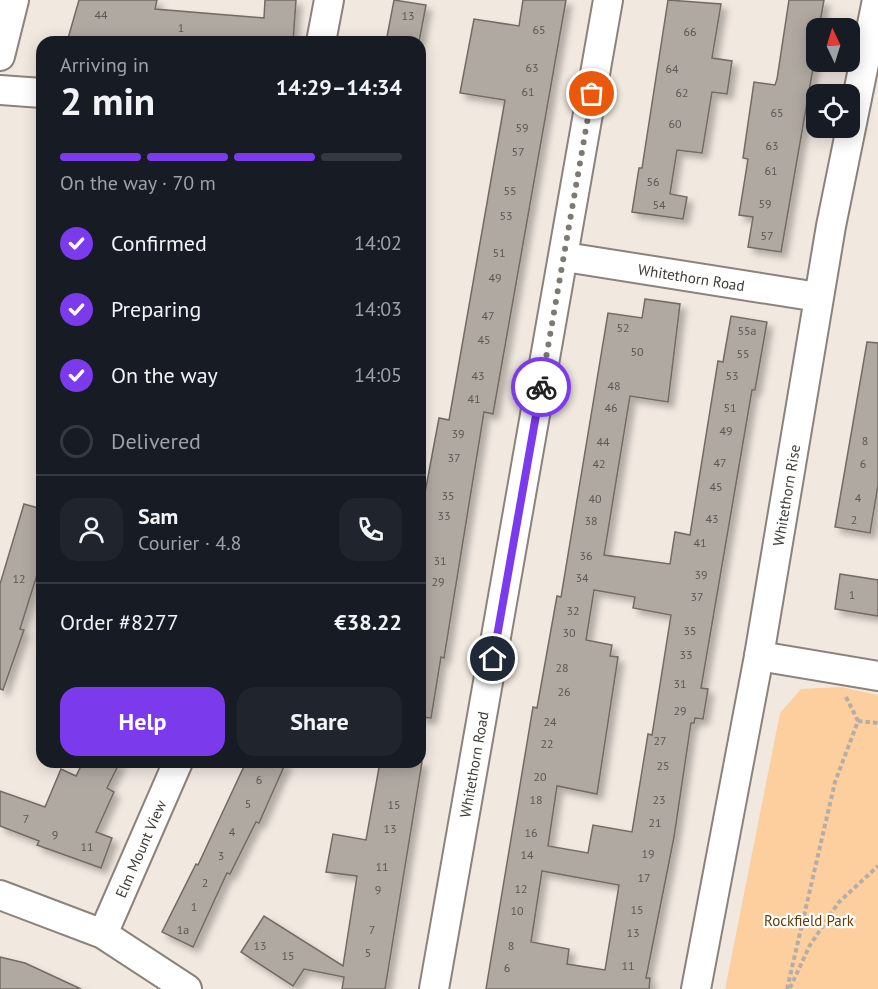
<!DOCTYPE html>
<meta charset="utf-8">
<style>
body{margin:0;font-family:"PT Sans",sans-serif;background:#20242c;color:#f1f3f6;height:100vh;display:flex;flex-direction:column;font-size:22px;white-space:nowrap}
*{box-sizing:border-box;margin:0}
p{font-size:20px;color:#9ea1a6}
.icon{flex:none;width:33px;height:33px;fill:none;stroke:currentColor;stroke-width:2;stroke-linecap:round;stroke-linejoin:round}
.map{position:relative;flex:1;overflow:hidden}
.drawer{position:absolute;left:36px;top:36px;width:390px;height:732px;display:flex;flex-direction:column;background:#171b24;border-radius:18px;box-shadow:0 3px 15px #0003}
.drawer>*{flex:none}
.needle{width:39px;rotate:356deg}
.buttons{position:absolute;left:806px;top:18px;display:grid;gap:12px}
.buttons a{display:grid;place-items:center;width:54px;height:54px;border-radius:12px;background:#171b24;box-shadow:0 3px 15px #0003;font-size:30px}
.pin{position:absolute;display:grid;place-items:center;width:51px;height:51px;color:#fff;margin:-26px;border:3px solid #fff;border-radius:50%;box-shadow:0 2px 6px #0007}
.courier{position:absolute;display:grid;place-items:center;width:60px;height:60px;margin:-30px;border:4px solid #7c3aed;border-radius:50%;background:#fff;color:#222;box-shadow:0 2px 8px #0007}
.summary em{font-style:normal;font-weight:700}
.summary div{display:flex;flex-direction:column-reverse}
.summary{display:flex;align-items:center;justify-content:space-between;height:102px;padding:0 24px}
h1{font-size:39px;font-weight:700;line-height:45px}
.bar{display:grid;grid-template-columns:repeat(4,1fr);gap:9px 6px;align-content:center;height:72px;padding:0 24px}
.bar i{height:8px;border-radius:4px;background:#363941}
.bar .current{background:#7c3aed}
.bar p{grid-column:span 4}
.line{display:flex;align-items:center;gap:15px;padding:0 24px;border-top:2px solid #363941}
.line div{flex:1}
.round{display:grid;place-items:center;flex:none;width:63px;height:63px;border-radius:18px;background:#20242c}
ol{padding:0 24px;list-style:none}
li{display:flex;align-items:center;gap:18px;height:66px}
li p{margin-inline-start:auto}
li .icon{padding:6px;border-radius:50%;background:#7c3aed;color:#fff;stroke-width:4}
li:last-child{color:#9ea1a6}
li i{width:33px;height:33px;border:3px solid #363941;border-radius:50%}
.action{display:flex;gap:12px;margin-top:auto;padding:12px 24px}
.action a{flex:1;height:69px;border-radius:18px;background:#7c3aed;color:#fff;font-size:24px;font-weight:700;line-height:69px;text-align:center}
.action a+a{background:#20242c;color:#f1f3f6}
.map>svg:first-child{display:block}
.green{fill:#fdcf9e}
.building{fill:#b0a9a1;stroke:#726b63;stroke-width:1.5;fill-rule:evenodd;filter:url(#shadow)}
.lines{fill:none;stroke-linecap:round;stroke-linejoin:round}
.minor-casing{stroke:#8b837b;stroke-width:32}
.path{stroke:#b5aea7;stroke-width:4;stroke-dasharray:4.5 3;stroke-linecap:butt}
.minor{stroke:#fff;stroke-width:28}
.done{stroke:#7d7973;stroke-width:6;stroke-dasharray:0 10.8}
.route{stroke:#7c3aed;stroke-width:8}
.labels{text-anchor:middle;dominant-baseline:central;stroke-width:4.5;stroke-linejoin:round;paint-order:stroke}
.number-label{font-size:12px;fill:#5b5752}
.street-label{font-size:15px;fill:#3f3c38;stroke:#fff}
.park-label{font-size:15px;fill:#643d05;stroke:#fff}
</style>
<div class="map">
<svg width="878" height="989" viewBox="0 0 878 989">
<defs>
<filter id="shadow"><feDropShadow dx="5.5" dy="5.5" stdDeviation="3" flood-color="#0004"/></filter>
</defs>
<rect width="100%" height="100%" fill="#f1e9e0"/>
<path class="green" d="M841,687L878,695V989H725L780,713L801,689Z"/>
<g class="building">
<path d="M79,0H157L155,9L264,18L265,0H296L293,42H67Z"/>
<path d="M394,0L426,5L419,42H386Z"/>
<path d="M523,0H566L493,414L484,412L444,658L441,657L431,718L420,717V519L439,418L449,420L505,100L460,93L474,19L519,26Z"/>
<path d="M668,0L721,4L712,58L732,61L727,94L712,92L702,153L677,150L670,194L687,197L683,219L632,212L639,168H642Z"/>
<path d="M789,0H824L819,28H816V51L781,252L748,247L753,217L739,215L748,159L743,158L754,82L775,85L777,79Z"/>
<path d="M645,299L680,304L668,402L630,396L604,555L670,564L675,532L690,535L718,361L723,362L731,316L767,322L755,390H752L701,688L708,689L703,719L695,718L694,723H691L674,837L646,978H650L649,989H486L533,707L537,708L557,596L561,597L608,313L642,318ZM594,590L635,597L633,608L671,615L652,735L648,734L632,832L593,825L588,853L548,846L557,786L597,794L618,657L610,656L612,645L586,640ZM542,871L619,885L605,970L567,964L569,949L531,942Z"/>
<path d="M867,342L878,343V485L870,533L835,527Z"/>
<path d="M24,504L42,509V559L20,629L24,630L3,690L0,689V584Z"/>
<path d="M840,574L878,580V616L835,609Z"/>
<path d="M83,762H120L107,788L114,792L96,832L112,838L101,868L37,845L39,841L0,826V791L45,807L61,769L76,776Z"/>
<path d="M246,762H286L259,823L256,822L230,874L227,873L193,947L162,932L196,864L198,865Z"/>
<path d="M380,762H422L385,989H342L344,977L304,969L293,986L241,952L264,916L343,966L357,876L326,872L333,834L366,840Z"/>
<path d="M0,957L25,963L81,989H0Z"/>
</g>
<g class="lines">
<g class="minor-casing">
<g id="minor">
<path d="M321,42L329,0"/>
<path d="M0,56L14,0"/>
<path d="M0,90L42,93"/>
<path id="s1" d="M565,257L818,297"/>
<path d="M759,656L878,676"/>
<path d="M0,895L103,934L187,989"/>
<path id="s2" d="M103,934L178,762"/>
<path id="s3" d="M434,989L608,0"/>
<path id="s4" d="M696,989L759,656L831,226L877,0"/>
</g>
</g>
<g class="path">
<path d="M858,721L878,723"/>
<path d="M790,988L810,945L839,902L878,866"/>
<path d="M787,989L835,782L858,721L846,697"/>
</g>
<use href="#minor" class="minor"/>
</g>
<g class="lines">
<path class="done" d="M541,387L592,94"/>
<path class="route" d="M493,659L541,387"/>
</g>
<g class="labels">
<g class="number-label">
<text x="101" y="14">44</text>
<text x="408" y="15">13</text>
<text x="181" y="27">1</text>
<text x="539" y="29">65</text>
<text x="690" y="31">66</text>
<text x="532" y="67">63</text>
<text x="672" y="68">64</text>
<text x="528" y="91">61</text>
<text x="682" y="92">62</text>
<text x="777" y="112">65</text>
<text x="675" y="123">60</text>
<text x="522" y="127">59</text>
<text x="772" y="145">63</text>
<text x="518" y="151">57</text>
<text x="771" y="170">61</text>
<text x="653" y="181">56</text>
<text x="510" y="190">55</text>
<text x="765" y="203">59</text>
<text x="659" y="204">54</text>
<text x="506" y="215">53</text>
<text x="767" y="235">57</text>
<text x="499" y="252">51</text>
<text x="495" y="277">49</text>
<text x="488" y="315">47</text>
<text x="623" y="327">52</text>
<text x="747" y="330">55a</text>
<text x="484" y="339">45</text>
<text x="637" y="351">50</text>
<text x="743" y="353">55</text>
<text x="478" y="375">43</text>
<text x="732" y="375">53</text>
<text x="614" y="385">48</text>
<text x="474" y="398">41</text>
<text x="611" y="407">46</text>
<text x="730" y="407">51</text>
<text x="726" y="430">49</text>
<text x="458" y="433">39</text>
<text x="865" y="440">8</text>
<text x="603" y="441">44</text>
<text x="454" y="457">37</text>
<text x="720" y="462">47</text>
<text x="599" y="463">42</text>
<text x="863" y="463">6</text>
<text x="716" y="486">45</text>
<text x="448" y="495">35</text>
<text x="858" y="497">4</text>
<text x="595" y="498">40</text>
<text x="444" y="515">33</text>
<text x="712" y="518">43</text>
<text x="854" y="519">2</text>
<text x="591" y="520">38</text>
<text x="700" y="542">41</text>
<text x="586" y="555">36</text>
<text x="440" y="560">31</text>
<text x="701" y="574">39</text>
<text x="582" y="577">34</text>
<text x="19" y="578">12</text>
<text x="438" y="581">29</text>
<text x="852" y="594">1</text>
<text x="697" y="596">37</text>
<text x="573" y="610">32</text>
<text x="690" y="630">35</text>
<text x="569" y="632">30</text>
<text x="686" y="654">33</text>
<text x="562" y="667">28</text>
<text x="680" y="683">31</text>
<text x="564" y="691">26</text>
<text x="680" y="710">29</text>
<text x="550" y="721">24</text>
<text x="660" y="740">27</text>
<text x="547" y="743">22</text>
<text x="663" y="765">25</text>
<text x="540" y="776">20</text>
<text x="259" y="779">6</text>
<text x="536" y="799">18</text>
<text x="659" y="799">23</text>
<text x="248" y="803">5</text>
<text x="394" y="804">15</text>
<text x="26" y="818">7</text>
<text x="655" y="822">21</text>
<text x="390" y="828">13</text>
<text x="232" y="831">4</text>
<text x="531" y="832">16</text>
<text x="55" y="834">9</text>
<text x="87" y="846">11</text>
<text x="648" y="853">19</text>
<text x="527" y="854">14</text>
<text x="221" y="855">3</text>
<text x="382" y="866">11</text>
<text x="644" y="877">17</text>
<text x="205" y="882">2</text>
<text x="521" y="888">12</text>
<text x="378" y="889">9</text>
<text x="194" y="906">1</text>
<text x="637" y="909">15</text>
<text x="517" y="910">10</text>
<text x="183" y="929">1a</text>
<text x="372" y="929">7</text>
<text x="633" y="932">13</text>
<text x="260" y="945">13</text>
<text x="511" y="945">8</text>
<text x="368" y="952">5</text>
<text x="288" y="955">15</text>
<text x="628" y="965">11</text>
<text x="507" y="967">6</text>
</g>
<g class="street-label">
<text stroke="none"><textPath href="#s1" startOffset="128">Whitethorn Road</textPath></text>
<text stroke="none"><textPath href="#s4" startOffset="502">Whitethorn Rise</textPath></text>
<text stroke="none"><textPath href="#s3" startOffset="228">Whitethorn Road</textPath></text>
<text stroke="none"><textPath href="#s2" startOffset="93">Elm Mount View</textPath></text>
</g>
<g class="park-label">
<text x="809" y="920">Rockfield Park</text>
</g>
</g>
</svg>
<div class="buttons">
<a><svg class="needle" viewBox="-14 -14 28 28"><path d="M0-13l5 13h-10z" fill="#e53935"/><path d="M0 13l5-13h-10z" fill="#9ea1a6"/></svg></a>
<a><svg class="icon" aria-label="locate" viewBox="0 0 24 24"><circle cx="12" cy="12" r="6"/><path d="M12 2v4M12 18v4M2 12h4M18 12h4"/></svg></a>
</div>
<div class="pin" style="left:592px;top:94px;background:#ea580c"><svg class="icon" aria-label="bag" viewBox="0 0 24 24"><path d="M5 8h14l-1 12H6zM9 8a3 3 0 0 1 6 0"/></svg></div>
<div class="pin" style="left:493px;top:659px;background:#1f2937"><svg class="icon" aria-label="home" viewBox="0 0 24 24"><path d="M3 11l9-7 9 7M6 9v11h12V9"/></svg></div>
<div class="courier" style="left:541px;top:387px"><svg class="icon" aria-label="bike" viewBox="0 0 24 24"><circle cx="6" cy="16" r="4"/><circle cx="18" cy="16" r="4"/><path d="M6 16l4-8h5l3 8M10 8l3 8H6M13 5h3"/></svg></div>
<section class="drawer">
<div class="summary"><div><h1>2 min</h1><p>Arriving in</p></div><em>14:29–14:34</em></div>
<div class="bar"><i class="current"></i><i class="current"></i><i class="current"></i><i></i><p>On the way · 70 m</p></div>
<ol>
<li><svg class="icon" aria-label="check" viewBox="0 0 24 24"><path d="M5 12l5 5 9-10"/></svg>Confirmed<p>14:02</p></li>
<li><svg class="icon" aria-label="check" viewBox="0 0 24 24"><path d="M5 12l5 5 9-10"/></svg>Preparing<p>14:03</p></li>
<li><svg class="icon" aria-label="check" viewBox="0 0 24 24"><path d="M5 12l5 5 9-10"/></svg>On the way<p>14:05</p></li>
<li><i></i>Delivered</li>
</ol>
<div class="line" style="height:108px"><a class="round"><svg class="icon" aria-label="person" viewBox="0 0 24 24"><circle cx="12" cy="8" r="4"/><path d="M4 21q1-7 8-7t8 7"/></svg></a><div><b>Sam</b><p>Courier · 4.8</p></div><a class="round"><svg class="icon" aria-label="phone" viewBox="0 0 24 24"><path d="M5 4h4l2 5-3 2q2 4 5 5l2-3 5 2v4C11 20 4 13 5 4z"/></svg></a></div>
<div class="line" style="height:78px"><div>Order #8277</div><b>€38.22</b></div>
<div class="action"><a>Help</a><a>Share</a></div>
</section>
</div>
